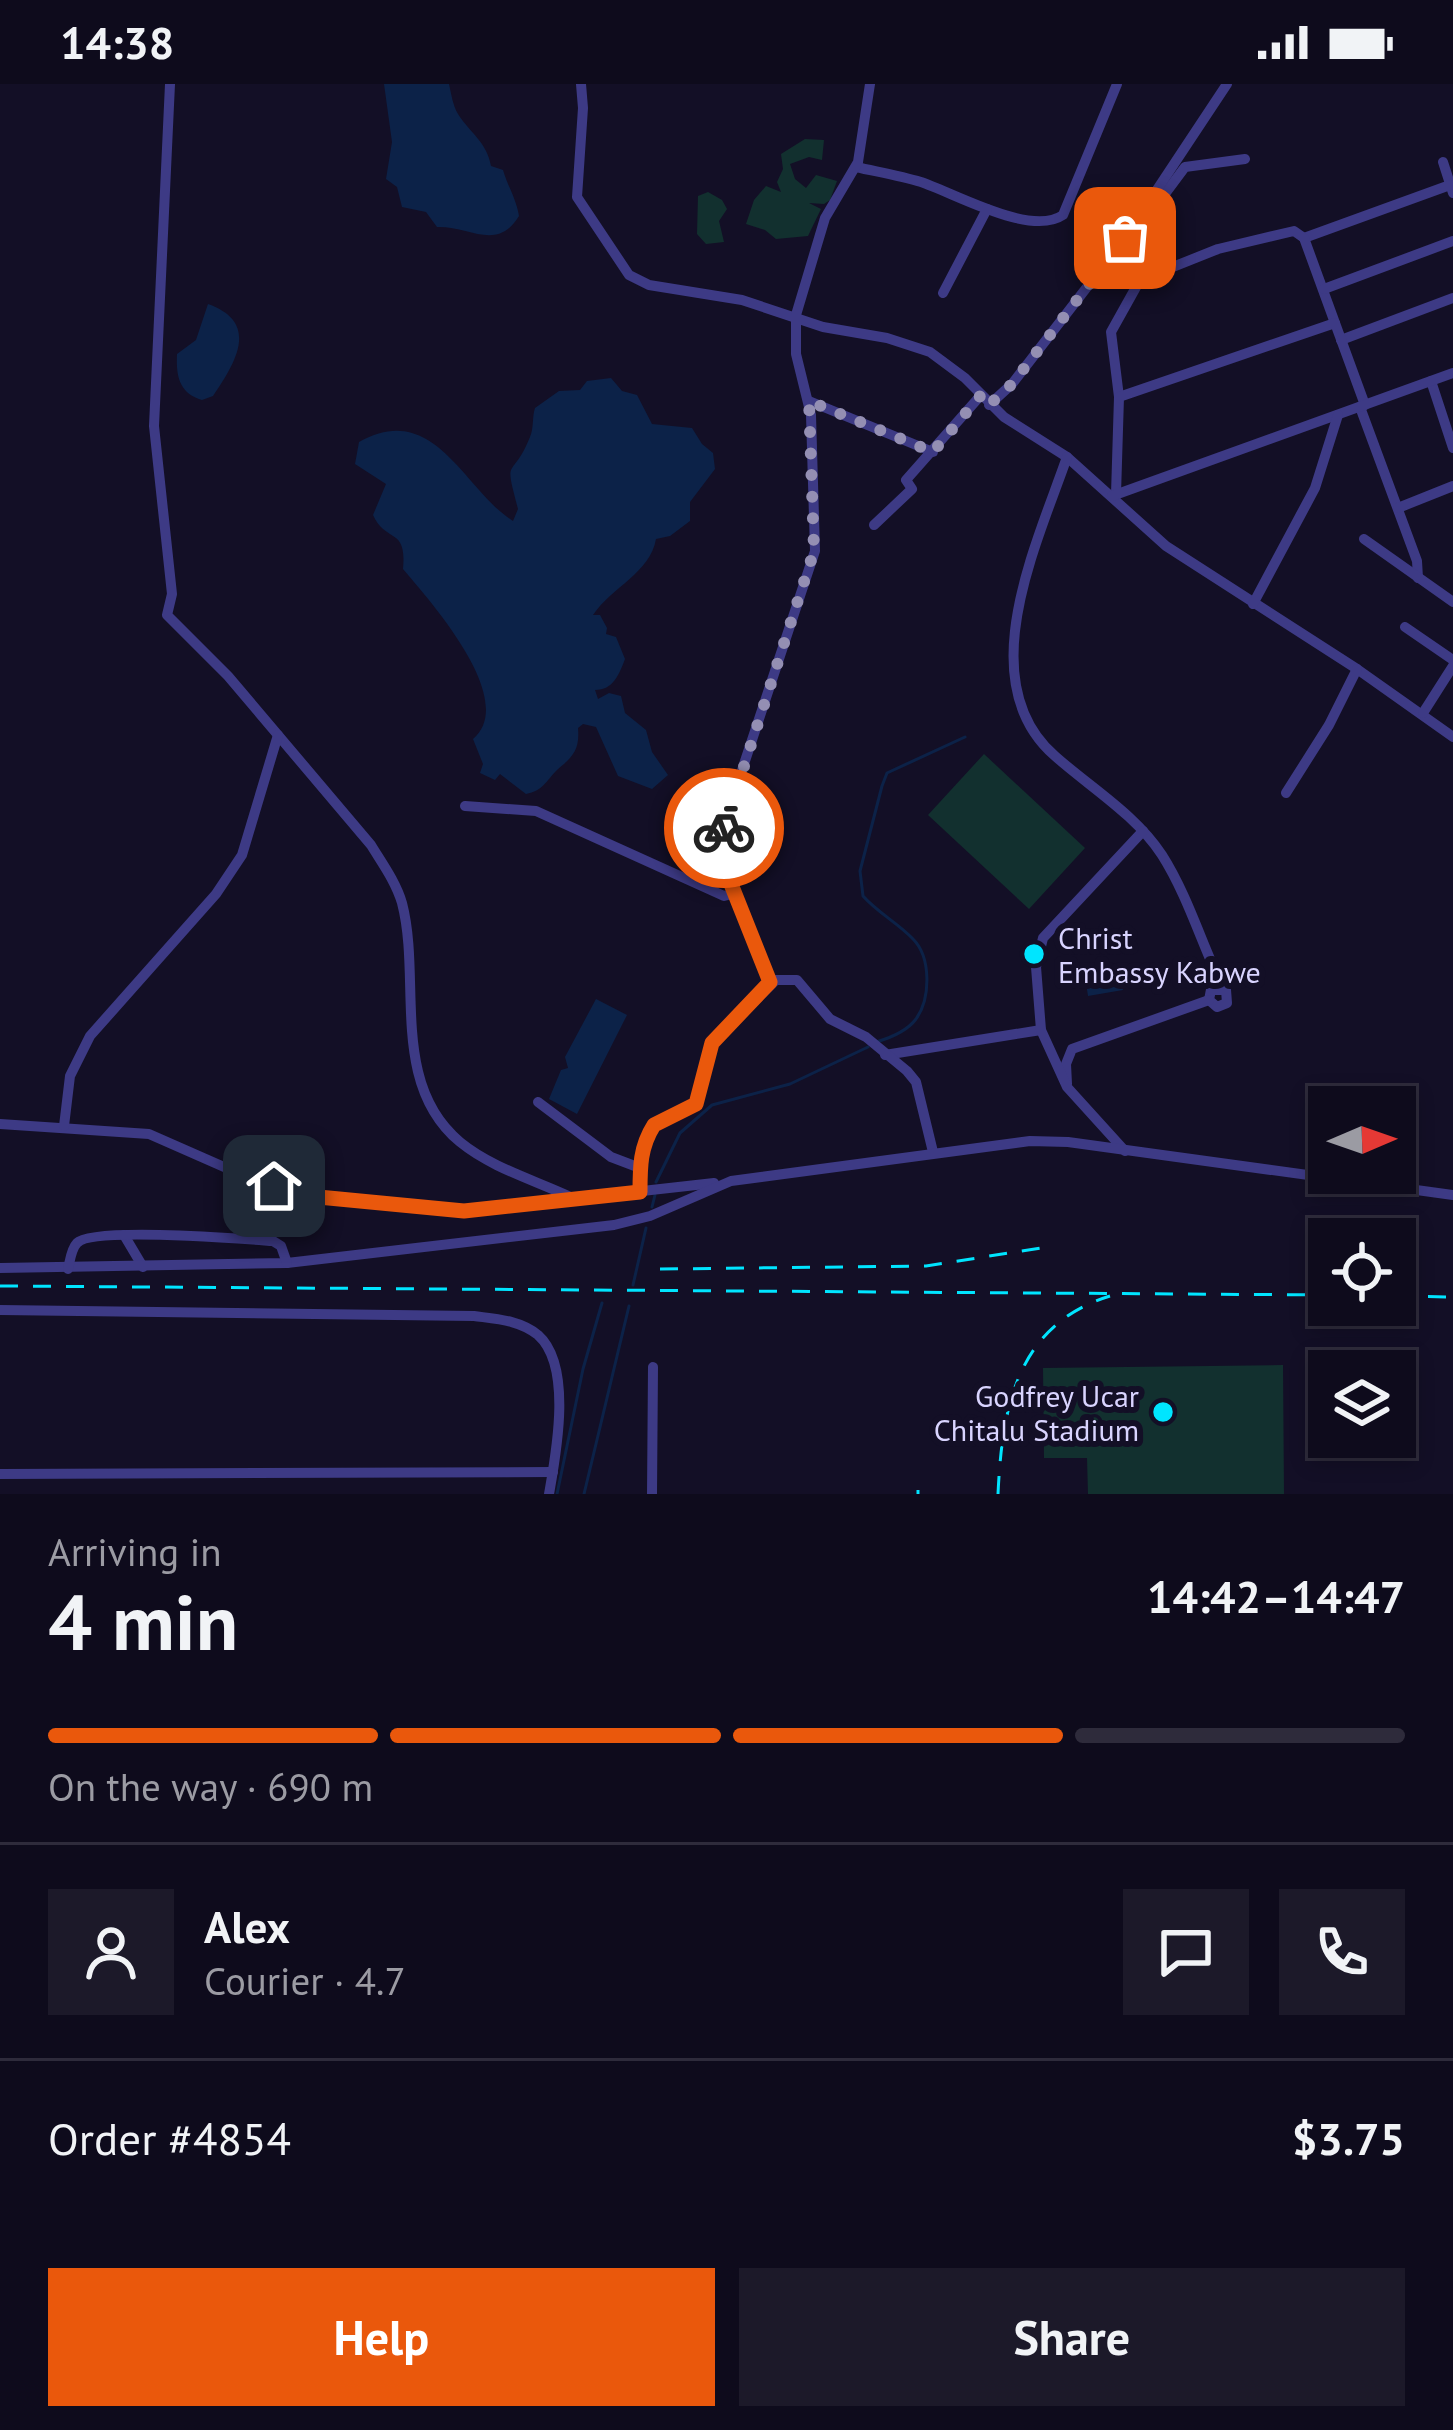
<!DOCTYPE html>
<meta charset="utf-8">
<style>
body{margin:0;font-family:"PT Sans",sans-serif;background:#1c1929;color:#f1f3f6;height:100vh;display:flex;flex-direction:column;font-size:45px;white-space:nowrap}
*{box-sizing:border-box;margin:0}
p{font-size:39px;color:#9b9ba3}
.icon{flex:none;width:66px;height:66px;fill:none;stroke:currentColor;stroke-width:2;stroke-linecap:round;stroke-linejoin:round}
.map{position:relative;height:1410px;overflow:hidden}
.details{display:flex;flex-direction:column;background:#0e0b1c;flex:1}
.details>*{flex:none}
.needle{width:78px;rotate:88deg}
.fabs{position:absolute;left:1308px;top:1002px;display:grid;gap:24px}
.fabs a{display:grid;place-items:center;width:108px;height:108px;border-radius:0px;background:#0e0b1c;box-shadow:0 6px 18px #0003,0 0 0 3px #2e2b3b;font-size:60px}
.pin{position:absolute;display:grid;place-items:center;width:102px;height:102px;color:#fff;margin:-51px;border-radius:24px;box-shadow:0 6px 18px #0006}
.courier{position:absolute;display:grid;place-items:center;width:120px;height:120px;margin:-60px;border:9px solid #ea580c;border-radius:50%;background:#fff;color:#222;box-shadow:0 3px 15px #0007}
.summary em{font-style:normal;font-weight:700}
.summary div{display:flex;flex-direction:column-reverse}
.summary{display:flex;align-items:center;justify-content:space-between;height:204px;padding:0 48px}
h1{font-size:78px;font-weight:700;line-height:90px}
.bar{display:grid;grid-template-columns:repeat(4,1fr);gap:18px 12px;align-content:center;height:144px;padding:0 48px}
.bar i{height:15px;border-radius:9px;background:#2e2b3b}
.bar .current{background:#ea580c}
.bar p{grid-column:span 4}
.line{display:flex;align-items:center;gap:30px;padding:0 48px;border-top:3px solid #2e2b3b}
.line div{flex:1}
.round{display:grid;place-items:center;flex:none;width:126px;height:126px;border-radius:0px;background:#1c1929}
.button{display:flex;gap:24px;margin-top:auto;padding:24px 48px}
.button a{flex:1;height:138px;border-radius:0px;background:#ea580c;color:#fff;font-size:48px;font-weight:700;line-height:138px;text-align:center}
.button a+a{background:#1c1929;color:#f1f3f6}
.status{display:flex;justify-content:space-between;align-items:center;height:84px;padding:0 60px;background:#0e0b1c;direction:ltr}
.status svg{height:33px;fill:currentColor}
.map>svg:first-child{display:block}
.green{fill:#12302f}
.water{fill:#0c2248}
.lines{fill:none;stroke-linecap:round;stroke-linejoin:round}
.stream{stroke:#0c2248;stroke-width:3}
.minor{stroke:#3d3a85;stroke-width:10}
.rail{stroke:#00e5ff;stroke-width:3;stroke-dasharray:18 15;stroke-linecap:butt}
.done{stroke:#948fb3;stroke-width:12;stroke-dasharray:0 21.6}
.route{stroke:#ea580c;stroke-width:15}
.poi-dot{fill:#00e5ff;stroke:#130f26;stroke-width:4.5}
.labels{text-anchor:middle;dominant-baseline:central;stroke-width:12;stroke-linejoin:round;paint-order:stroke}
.poi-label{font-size:30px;fill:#d9d4ff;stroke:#130f26;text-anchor:start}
</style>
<div class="status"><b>14:38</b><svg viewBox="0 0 49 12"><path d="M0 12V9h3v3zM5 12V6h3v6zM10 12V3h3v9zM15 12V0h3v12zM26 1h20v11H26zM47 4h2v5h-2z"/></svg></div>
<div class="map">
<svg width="1453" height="1410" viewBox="0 0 1453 1410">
<rect width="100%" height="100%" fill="#130f26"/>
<g class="green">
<path d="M805,55L824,56L822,76L809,73L790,80L795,95L806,104L816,91L837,97L830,116L824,120L809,119L821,125L808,152L776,155L765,146L746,140L754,116L766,102L781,108L777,98L783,85L781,70Z"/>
<path d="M708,108L722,116L727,125L719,137L724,158L706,160L697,150L698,112Z"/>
<path d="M984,670L1085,764L1029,825L928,731Z"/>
<path d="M1283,1281L1284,1410H1088L1087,1374H1044L1043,1284Z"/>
</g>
<g class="water">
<path d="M384,0H449C451,9 453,22 458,30C470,49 487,58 491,82L503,86C508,103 516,114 519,132C497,168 470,142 437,143L426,128L402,123L397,103L386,95L392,58Z"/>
<path d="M208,220C261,239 235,279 213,312L202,316C179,309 176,292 177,270L196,256Z"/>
<path d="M611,294L622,307L637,311L652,340L692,344L702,360L713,369L715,385L690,418V437L670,452L656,455C650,489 612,503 593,531H600L607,544L606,550L616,553L625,575C619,591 613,606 595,606L598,615L609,609L621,612L625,629L646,646L652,668L668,691L652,705L618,692L596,643L583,640L578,644C580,667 572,673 557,686C546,697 543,707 526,710L500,690L495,696L480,689L483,680L473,655C519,616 430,517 403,485C407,442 386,460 373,431L386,400L355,380L359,358C434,315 464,406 513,437L518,425C503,369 512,398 530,353C534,344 532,333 535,324L559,307L580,306L587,297Z"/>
<path d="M1118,880L1123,906L1088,912L1084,886Z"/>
<path d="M596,915L627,931L577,1030L549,1015L561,986L568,984L565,973Z"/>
</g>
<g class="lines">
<g class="stream">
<path d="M876,958C890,954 907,947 916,935C931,914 931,873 913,855C898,839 878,829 863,812L860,787L882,702L887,689L965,653"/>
<path d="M656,1098L680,1049L712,1021L790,1000L868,963"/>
<path d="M652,1123L655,1111"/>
<path d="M633,1201L646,1144"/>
<path d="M557,1410L583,1285L602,1219"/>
<path d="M584,1410L629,1222"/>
</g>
<g class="minor">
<path d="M170,0L154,342L172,510L167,531L228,592L371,761C382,779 396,798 402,819C422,896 389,999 460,1058C493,1085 538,1097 577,1116"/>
<path d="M581,0L583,24L577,113L629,191L649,201L742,216L823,243L887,254L930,268L965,294L1004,333L1067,373L1166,462L1357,585L1453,653"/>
<path d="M1443,78L1453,109"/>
<path d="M856,83C878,88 900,92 921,98C956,110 1031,153 1063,131L1117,0"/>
<path d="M1304,154L1450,101"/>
<path d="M1140,196L1218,165L1294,147L1304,154L1335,239"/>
<path d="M1324,205L1453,157"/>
<path d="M943,209L987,125"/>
<path d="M1341,256L1453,214"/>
<path d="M1431,297L1453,364"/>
<path d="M1119,313L1111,248L1140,196L1138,156L1150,130L1185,83L1245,75"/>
<path d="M809,317L933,368"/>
<path d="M989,321L1012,300L1125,154L1227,0"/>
<path d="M1360,323L1417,477L1418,494"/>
<path d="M1067,373C1037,460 970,598 1055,672C1091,704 1135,730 1162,771C1188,812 1202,861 1223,904"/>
<path d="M1116,410L1119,313L1335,239L1365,321"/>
<path d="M1112,412L1453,289"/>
<path d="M1398,424L1453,402"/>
<path d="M874,441L912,405L906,396L981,311"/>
<path d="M1364,455L1453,518"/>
<path d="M1253,520L1315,404L1338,331"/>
<path d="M1405,543L1453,576"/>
<path d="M1423,629L1453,582"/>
<path d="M1286,709L1329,641L1357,585"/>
<path d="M465,722L536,727L724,812L736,809"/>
<path d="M770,898L727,789L724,740L815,467L811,331L796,270V231L825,134L858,78L870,0"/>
<path d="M1213,906H1226L1227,919L1217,923L1209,916L1214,890"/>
<path d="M885,971L1041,946"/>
<path d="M1067,1000L1066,980L1072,965L1209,916"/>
<path d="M538,1018L611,1073L640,1084"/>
<path d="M0,1040L149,1050L240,1090L308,1112L463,1127L714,1099"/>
<path d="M64,1042L70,992L90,952L216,810L242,771L278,651"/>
<path d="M1125,1067L1067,1003L1041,946L1036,883L1043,854L1143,747"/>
<path d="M641,1108C640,1084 637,1051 661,1037C673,1031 685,1028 696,1020L712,959L776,896H797L830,935L866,953L907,987L916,998L933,1068"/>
<path d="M124,1151L143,1183"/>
<path d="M0,1184L287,1179L614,1141L650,1132L731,1097L1030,1057L1068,1058L1453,1111"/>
<path d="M68,1185C70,1177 71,1165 77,1159C92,1143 243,1155 273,1157L281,1162L287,1179"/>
<path d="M0,1226L474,1232C496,1235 520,1236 538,1251C573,1282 556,1370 549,1410"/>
<path d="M0,1390L553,1388"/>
<path d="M652,1410L653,1283"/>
</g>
<g class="rail">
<path d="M660,1185L926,1182L1041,1164"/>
<path d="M0,1202L1329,1211"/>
<path d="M1395,1212L1453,1213"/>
<path d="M918,1406V1410"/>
<path d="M998,1410C1002,1325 1016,1241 1110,1212"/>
</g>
</g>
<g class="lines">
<path class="done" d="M724,744L814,467L809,317L933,368L981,311L989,321L1012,300L1125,154"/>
<path class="route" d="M274,1102L308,1112L464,1127L640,1108C640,1083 640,1063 654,1041L696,1020L712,959L770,898L727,790L724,744"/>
</g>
<g class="poi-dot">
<circle cx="1034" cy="870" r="12"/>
<circle cx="1163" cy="1328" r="12"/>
</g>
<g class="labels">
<g class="poi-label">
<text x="1058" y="853">Christ<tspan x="1058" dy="34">Embassy Kabwe</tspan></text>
<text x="1139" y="1311" text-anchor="end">Godfrey Ucar<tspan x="1139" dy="34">Chitalu Stadium</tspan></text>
</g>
</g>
</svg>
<div class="fabs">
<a><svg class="needle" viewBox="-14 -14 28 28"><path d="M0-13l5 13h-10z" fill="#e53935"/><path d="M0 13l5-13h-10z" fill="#9b9ba3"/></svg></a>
<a><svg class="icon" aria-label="locate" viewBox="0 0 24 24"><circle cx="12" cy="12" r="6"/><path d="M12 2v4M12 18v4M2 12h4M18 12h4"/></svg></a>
<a><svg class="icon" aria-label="layers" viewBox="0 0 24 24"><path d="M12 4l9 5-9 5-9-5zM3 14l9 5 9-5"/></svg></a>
</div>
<div class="pin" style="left:1125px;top:154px;background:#ea580c"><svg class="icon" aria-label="bag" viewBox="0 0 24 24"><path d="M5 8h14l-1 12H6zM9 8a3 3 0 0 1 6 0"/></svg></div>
<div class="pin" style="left:274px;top:1102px;background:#1f2937"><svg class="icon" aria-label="home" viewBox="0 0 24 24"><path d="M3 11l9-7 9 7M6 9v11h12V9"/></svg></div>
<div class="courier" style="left:724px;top:744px"><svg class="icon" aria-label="bike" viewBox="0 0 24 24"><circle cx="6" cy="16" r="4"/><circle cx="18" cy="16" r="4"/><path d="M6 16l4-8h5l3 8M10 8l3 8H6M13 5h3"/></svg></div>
</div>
<section class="details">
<div class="summary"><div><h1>4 min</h1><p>Arriving in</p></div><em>14:42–14:47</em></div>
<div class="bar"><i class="current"></i><i class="current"></i><i class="current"></i><i></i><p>On the way · 690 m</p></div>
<div class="line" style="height:216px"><a class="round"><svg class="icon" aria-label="person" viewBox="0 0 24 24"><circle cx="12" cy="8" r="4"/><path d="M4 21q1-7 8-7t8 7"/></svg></a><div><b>Alex</b><p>Courier · 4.7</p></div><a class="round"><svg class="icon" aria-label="chat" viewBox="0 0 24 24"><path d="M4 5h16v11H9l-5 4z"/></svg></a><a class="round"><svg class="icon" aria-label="phone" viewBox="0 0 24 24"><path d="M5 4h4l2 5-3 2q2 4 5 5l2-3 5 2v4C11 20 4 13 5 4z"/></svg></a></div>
<div class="line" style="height:156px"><div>Order #4854</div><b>$3.75</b></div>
<div class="button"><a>Help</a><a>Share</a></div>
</section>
